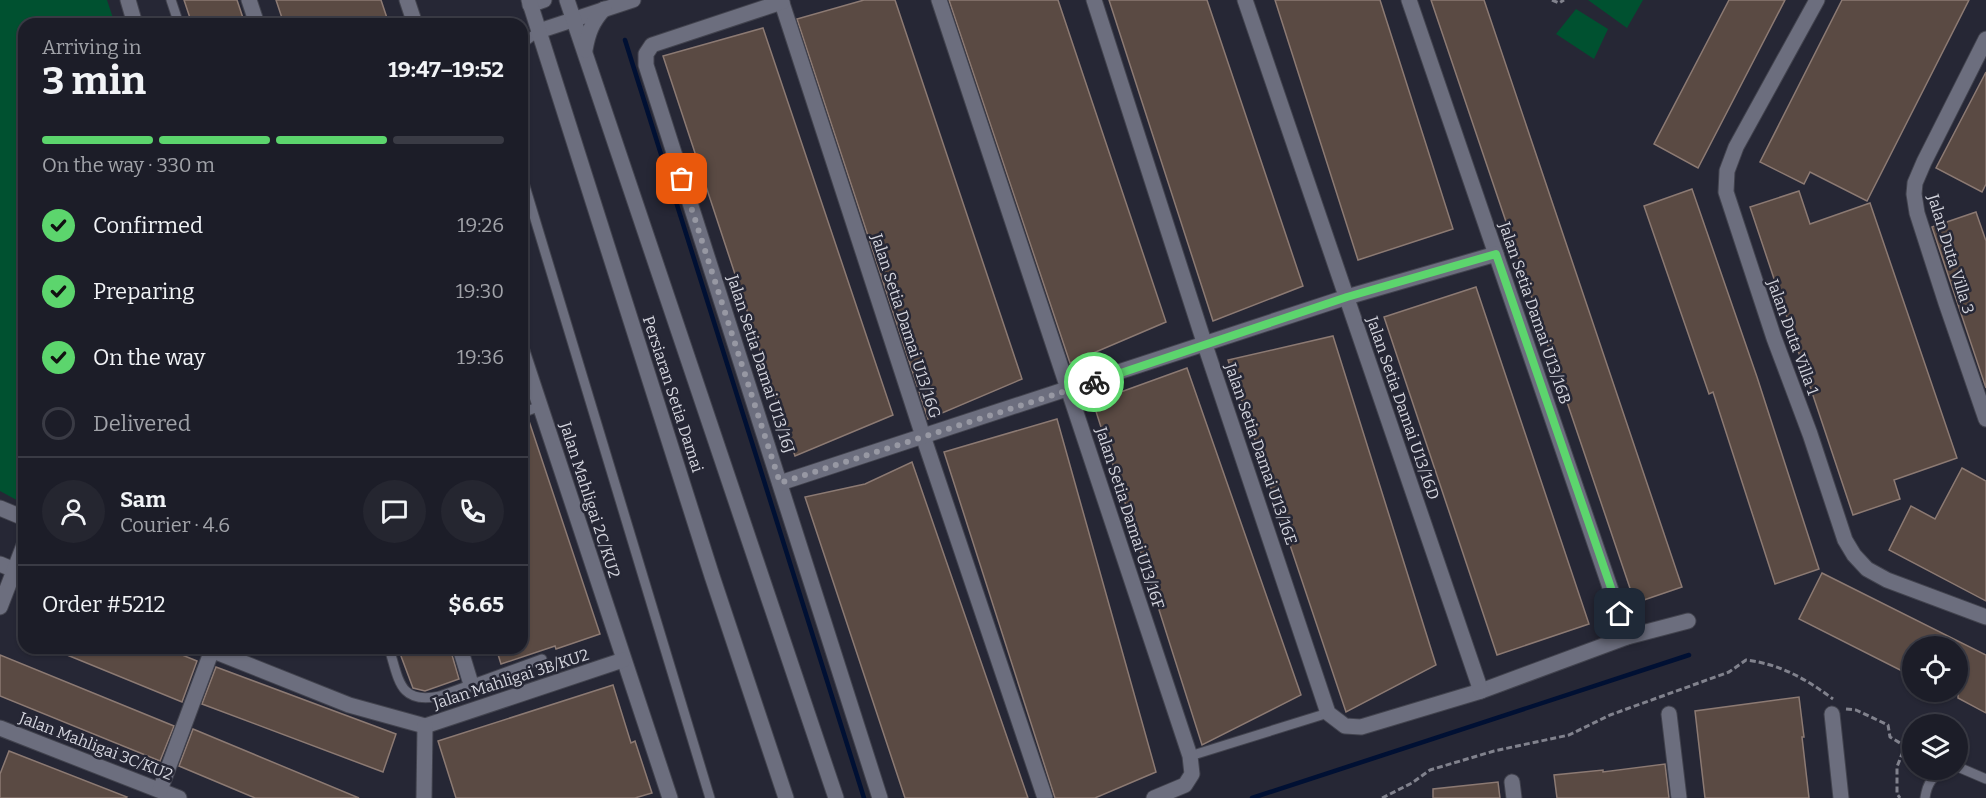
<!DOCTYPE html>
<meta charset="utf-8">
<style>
body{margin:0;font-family:Bitter,serif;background:#252630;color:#f1f3f6;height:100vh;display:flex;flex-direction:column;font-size:22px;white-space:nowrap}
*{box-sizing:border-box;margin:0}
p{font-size:20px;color:#a0a2a8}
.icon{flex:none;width:33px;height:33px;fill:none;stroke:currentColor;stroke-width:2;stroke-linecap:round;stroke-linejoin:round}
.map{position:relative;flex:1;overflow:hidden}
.details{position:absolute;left:18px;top:18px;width:510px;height:636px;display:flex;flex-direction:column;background:#1c1d28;border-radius:18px;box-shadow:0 2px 4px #0004,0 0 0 2px #3a3b45}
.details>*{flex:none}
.tools{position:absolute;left:1902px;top:636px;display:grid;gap:12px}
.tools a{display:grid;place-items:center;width:66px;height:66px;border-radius:50%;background:#1c1d28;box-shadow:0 2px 4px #0004,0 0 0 2px #3a3b45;font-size:30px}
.pin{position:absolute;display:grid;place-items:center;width:51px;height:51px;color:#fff;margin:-26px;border-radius:12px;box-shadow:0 3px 9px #0006}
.courier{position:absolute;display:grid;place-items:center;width:60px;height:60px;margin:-30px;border:4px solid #5cd56d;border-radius:50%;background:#fff;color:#222;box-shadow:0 2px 8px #0007}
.overview em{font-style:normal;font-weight:700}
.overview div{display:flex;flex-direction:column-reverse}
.overview{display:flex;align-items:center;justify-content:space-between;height:102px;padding:0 24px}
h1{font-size:39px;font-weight:700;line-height:45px}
.bar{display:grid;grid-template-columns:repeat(4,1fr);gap:9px 6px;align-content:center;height:72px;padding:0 24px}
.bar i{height:8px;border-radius:4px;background:#3a3b45}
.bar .active{background:#5cd56d}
.bar p{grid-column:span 4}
.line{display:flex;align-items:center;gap:15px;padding:0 24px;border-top:2px solid #3a3b45}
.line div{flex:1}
.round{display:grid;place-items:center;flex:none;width:63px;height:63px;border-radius:32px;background:#252630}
ol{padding:0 24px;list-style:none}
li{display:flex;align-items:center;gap:18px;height:66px}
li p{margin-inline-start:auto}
li .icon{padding:6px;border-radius:50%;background:#5cd56d;color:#111;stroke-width:4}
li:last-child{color:#a0a2a8}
li i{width:33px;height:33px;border:3px solid #3a3b45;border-radius:50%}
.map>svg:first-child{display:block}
.green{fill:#005130}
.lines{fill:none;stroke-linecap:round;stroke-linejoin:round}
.stream{stroke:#001033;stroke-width:4.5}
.building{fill:#5a4a43;stroke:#8c7a73;stroke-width:1.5}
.service-casing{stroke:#42434e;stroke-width:11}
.minor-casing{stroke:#42434e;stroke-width:17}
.tertiary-casing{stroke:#42434e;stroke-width:17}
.path{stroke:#81828d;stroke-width:3;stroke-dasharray:6 3;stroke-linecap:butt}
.service{stroke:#6c6e7e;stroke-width:9}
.minor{stroke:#6c6e7e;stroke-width:15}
.tertiary{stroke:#6c6e7e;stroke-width:15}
.done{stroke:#9798a3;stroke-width:6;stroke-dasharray:0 10.8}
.route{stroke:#5cd56d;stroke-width:8}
.labels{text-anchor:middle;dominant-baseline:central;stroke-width:5;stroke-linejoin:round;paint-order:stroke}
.street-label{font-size:16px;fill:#d4d5de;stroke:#262735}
</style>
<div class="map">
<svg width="1986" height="798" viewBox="0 0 1986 798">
<rect width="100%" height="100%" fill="#262735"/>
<g class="green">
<path d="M0,0H107L115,24H24V504L0,491Z"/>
<path d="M1588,0H1643L1627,28Z"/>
<path d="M1576,9L1608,29L1594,59L1556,34Z"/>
</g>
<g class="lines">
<g class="stream">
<path d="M625,40L864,798"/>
<path d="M1252,798L1689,655"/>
</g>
</g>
<g class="building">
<path d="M184,0H237L245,24H192Z"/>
<path d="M276,0H381L389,24H284Z"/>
<path d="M864,0H895L1022,379L928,419L797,19Z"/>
<path d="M949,0H1058L1166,322L1070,363Z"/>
<path d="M1109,0H1207L1303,286L1213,321Z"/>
<path d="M1275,0H1380L1453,229L1358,260Z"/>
<path d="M1431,0H1484L1682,587L1635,603Z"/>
<path d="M1729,0H1785L1698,168L1654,144Z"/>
<path d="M1842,0H1969L1867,201L1810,172L1804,184L1760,162Z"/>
<path d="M763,28L893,415L795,456L663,56Z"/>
<path d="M1986,72V184L1982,192L1936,168Z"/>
<path d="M1692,189L1757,377L1819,569L1775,584L1713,392L1709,394L1644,206Z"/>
<path d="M1799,191L1810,224L1870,203L1957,458L1894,480L1900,499L1853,515L1750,207Z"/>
<path d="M1976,212L1986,241V388L1932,227Z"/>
<path d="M1476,287L1589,624L1497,655L1384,317Z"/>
<path d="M1333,336L1436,665L1346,712L1228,360Z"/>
<path d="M1187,368L1301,695L1202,745L1093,402Z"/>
<path d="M528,418L600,634L556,649L555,646L501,664L496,648H522V420Z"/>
<path d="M1057,419L1156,772L1095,798H1055L944,452Z"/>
<path d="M912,462L1028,798H905L805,497L865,484Z"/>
<path d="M1962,468L1986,481V601L1889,550L1911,506L1935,519Z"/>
<path d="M1822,573L1986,655V713L1958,698V646H1912V676L1799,619Z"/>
<path d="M50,648H165L197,661L182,702Z"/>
<path d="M398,648H450L459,679L425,691L413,688Z"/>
<path d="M0,655L174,726L160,761L0,696Z"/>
<path d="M216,667L396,734L383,772L202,704Z"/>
<path d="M613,685L631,743L635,741L652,793L635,798H456L438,741Z"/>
<path d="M1799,697L1804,737H1802L1809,798H1705L1695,711Z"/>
<path d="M193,729L359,798H255L179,766Z"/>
<path d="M9,751L127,797L126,798H0V774Z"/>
<path d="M1665,764L1669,798H1557L1554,775L1603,770V772Z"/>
<path d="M1498,782L1500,798H1433V789Z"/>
</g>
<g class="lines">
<g class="service-casing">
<g id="service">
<path d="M171,0L179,24"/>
<path d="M522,44L539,31"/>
<path d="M522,176L710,798"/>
<path d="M522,413L540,406"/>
<path d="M389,648C399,681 400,705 440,696L542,659"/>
<path d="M1190,756L1328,713"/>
<path d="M1958,767L1986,779"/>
<path d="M1925,798C1927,784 1932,776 1945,770"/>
</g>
</g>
<g class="minor-casing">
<g id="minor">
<path d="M249,0L257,24"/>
<path d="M407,0L415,24"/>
<path d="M781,0L923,436L1045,798"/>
<path d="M939,0L1190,756L1192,774L1185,785L1154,798"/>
<path d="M1094,0L1205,345L1328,713L1345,726L1361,727L1481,691L1627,637L1688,621"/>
<path d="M1245,0L1481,691"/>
<path d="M1409,0L1627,637"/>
<path d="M1817,0L1736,147L1727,171L1726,192L1774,338L1810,434L1845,540L1854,555L1867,569L1887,580L1986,617"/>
<path d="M782,2L652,45L646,54V65L880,798"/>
<path d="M530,5L544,0"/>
<path d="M539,31L633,0"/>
<path d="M1986,39L1924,162L1915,183L1914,194L1917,213L1946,303L1986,419"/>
<path d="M522,351L670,798"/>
<path d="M780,483L1347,297L1496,254"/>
<path d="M0,564L24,574"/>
<path d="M0,607L24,545"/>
<path d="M206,648L349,705L425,726L623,660"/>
<path d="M460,648L471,684"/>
<path d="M1669,714L1679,798"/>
<path d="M1832,714L1841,798"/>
<path d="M0,728L179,798"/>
<path d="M1512,782L1514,798"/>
<path d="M160,790L212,650"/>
<path d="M424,798L425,726"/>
</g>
</g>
<g class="tertiary-casing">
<g id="tertiary">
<path d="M128,0L135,24"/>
<path d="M529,0L712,576L786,798"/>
<path d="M567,0L836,798"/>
<path d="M585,50C588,33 592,22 604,9"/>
<path d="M0,508L24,518"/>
</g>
</g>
<g class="path">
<path d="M1552,0L1559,3L1564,0"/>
<path d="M1846,709L1856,710L1888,725L1890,737L1905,746L1897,767V794L1900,798"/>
<path d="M1382,798L1412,783L1430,770L1494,751L1569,735L1610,715L1729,672L1746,660C1780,664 1806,679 1833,699"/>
</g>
<use href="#service" class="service"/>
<use href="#minor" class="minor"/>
<use href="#tertiary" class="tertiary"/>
</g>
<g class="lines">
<path class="done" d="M682,179L780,483L1094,382"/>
<path class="route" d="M1094,382L1347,297L1496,254L1620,614"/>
</g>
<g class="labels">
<g class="street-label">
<text transform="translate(1951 254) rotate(73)">Jalan Duta Villa 3</text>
<text transform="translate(1535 313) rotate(71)">Jalan Setia Damai U13/16B</text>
<text transform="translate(906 326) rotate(72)">Jalan Setia Damai U13/16G</text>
<text transform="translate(1793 337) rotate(70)">Jalan Duta Villa 1</text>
<text transform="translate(761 364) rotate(72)">Jalan Setia Damai U13/16J</text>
<text transform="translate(673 394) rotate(72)">Persiaran Setia Damai</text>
<text transform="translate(1403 408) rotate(71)">Jalan Setia Damai U13/16D</text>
<text transform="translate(1261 454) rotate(71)">Jalan Setia Damai U13/16E</text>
<text transform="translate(590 500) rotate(72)">Jalan Mahligai 2C/KU2</text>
<text transform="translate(1130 518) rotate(72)">Jalan Setia Damai U13/16F</text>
<text transform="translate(511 679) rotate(-18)">Jalan Mahligai 3B/KU2</text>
<text transform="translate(96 746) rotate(21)">Jalan Mahligai 3C/KU2</text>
</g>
</g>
</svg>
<div class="tools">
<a><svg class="icon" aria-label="locate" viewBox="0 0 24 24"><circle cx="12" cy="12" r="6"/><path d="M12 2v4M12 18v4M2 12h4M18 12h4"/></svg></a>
<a><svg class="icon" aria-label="layers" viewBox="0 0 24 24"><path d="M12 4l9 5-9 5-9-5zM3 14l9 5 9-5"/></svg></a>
</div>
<div class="pin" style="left:682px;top:179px;background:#ea580c"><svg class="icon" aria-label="bag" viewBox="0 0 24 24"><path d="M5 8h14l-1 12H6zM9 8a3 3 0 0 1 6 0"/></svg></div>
<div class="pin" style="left:1620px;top:614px;background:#1f2937"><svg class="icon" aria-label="home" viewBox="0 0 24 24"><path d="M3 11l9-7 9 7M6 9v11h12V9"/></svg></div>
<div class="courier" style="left:1094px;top:382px"><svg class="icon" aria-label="bike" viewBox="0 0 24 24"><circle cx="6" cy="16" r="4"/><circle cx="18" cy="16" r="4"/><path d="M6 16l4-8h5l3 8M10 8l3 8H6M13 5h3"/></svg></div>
<section class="details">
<div class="overview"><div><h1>3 min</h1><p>Arriving in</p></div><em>19:47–19:52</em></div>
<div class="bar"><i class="active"></i><i class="active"></i><i class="active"></i><i></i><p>On the way · 330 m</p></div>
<ol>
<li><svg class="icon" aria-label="check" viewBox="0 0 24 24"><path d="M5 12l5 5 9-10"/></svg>Confirmed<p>19:26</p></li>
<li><svg class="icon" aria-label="check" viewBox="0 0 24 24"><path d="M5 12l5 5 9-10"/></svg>Preparing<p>19:30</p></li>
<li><svg class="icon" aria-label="check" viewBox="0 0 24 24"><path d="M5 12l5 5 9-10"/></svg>On the way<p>19:36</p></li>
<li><i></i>Delivered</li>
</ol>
<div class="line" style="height:108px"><a class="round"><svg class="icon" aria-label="person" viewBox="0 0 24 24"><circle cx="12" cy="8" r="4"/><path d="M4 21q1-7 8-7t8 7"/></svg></a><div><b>Sam</b><p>Courier · 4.6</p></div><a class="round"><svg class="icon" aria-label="chat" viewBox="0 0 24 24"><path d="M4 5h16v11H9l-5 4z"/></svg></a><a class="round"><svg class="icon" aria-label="phone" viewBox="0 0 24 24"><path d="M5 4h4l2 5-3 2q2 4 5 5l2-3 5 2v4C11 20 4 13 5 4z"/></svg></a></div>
<div class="line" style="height:78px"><div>Order #5212</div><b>$6.65</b></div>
</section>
</div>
